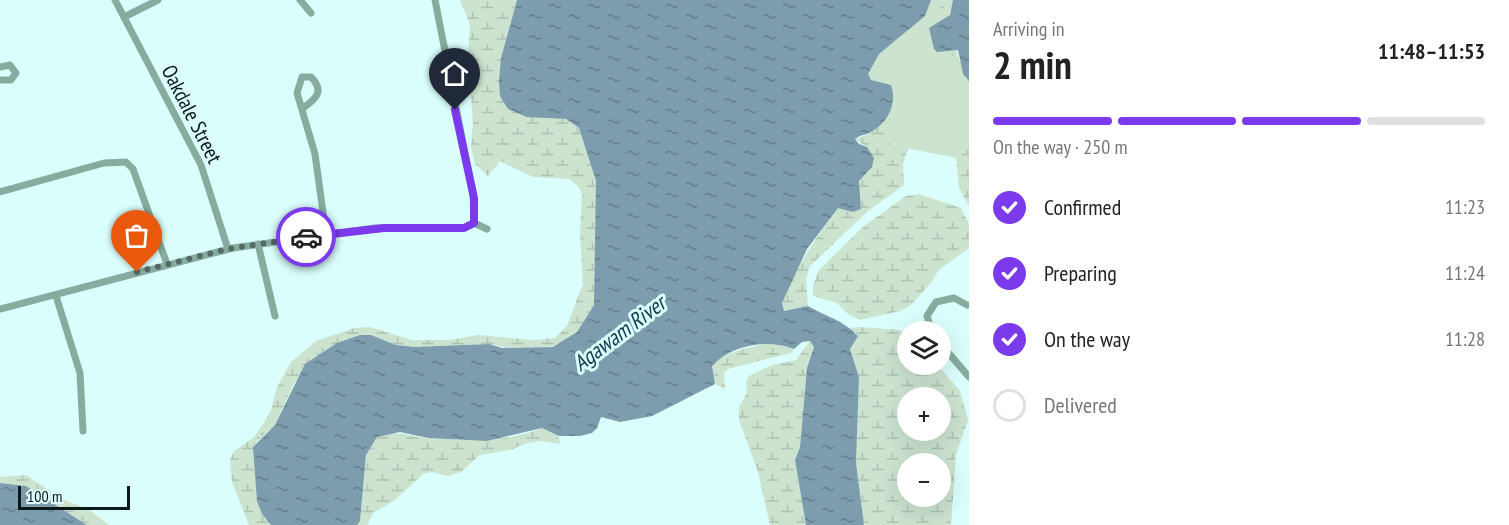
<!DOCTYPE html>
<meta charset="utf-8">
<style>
body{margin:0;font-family:"PT Sans Narrow",sans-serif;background:#f2f2f2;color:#222;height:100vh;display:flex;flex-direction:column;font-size:22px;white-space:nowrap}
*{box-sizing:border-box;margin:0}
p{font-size:20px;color:#767676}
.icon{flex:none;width:33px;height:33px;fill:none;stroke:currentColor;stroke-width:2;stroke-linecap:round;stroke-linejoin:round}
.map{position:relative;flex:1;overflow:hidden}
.drawer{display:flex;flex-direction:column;background:#fff;width:540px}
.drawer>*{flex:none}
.tools{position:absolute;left:897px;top:321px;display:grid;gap:12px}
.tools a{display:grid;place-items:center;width:54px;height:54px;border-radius:50%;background:#fff;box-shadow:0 6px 24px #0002;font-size:30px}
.scale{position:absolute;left:18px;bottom:15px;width:112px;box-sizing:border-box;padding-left:6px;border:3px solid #0c1919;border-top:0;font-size:16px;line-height:21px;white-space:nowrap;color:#0c1919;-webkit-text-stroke:4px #dafefb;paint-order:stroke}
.pin{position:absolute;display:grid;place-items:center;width:51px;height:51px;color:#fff;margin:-62px -26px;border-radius:50% 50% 50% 0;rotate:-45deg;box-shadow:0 0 6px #0007}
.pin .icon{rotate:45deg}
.courier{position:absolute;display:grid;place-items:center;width:60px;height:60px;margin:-30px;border:4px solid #7c3aed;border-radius:50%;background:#fff;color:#222;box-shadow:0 2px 8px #0007}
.headline em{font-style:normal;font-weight:600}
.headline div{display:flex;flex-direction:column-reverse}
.headline{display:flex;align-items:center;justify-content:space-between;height:102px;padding:0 24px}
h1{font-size:39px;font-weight:600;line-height:45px}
.bar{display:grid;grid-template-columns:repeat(4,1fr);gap:9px 6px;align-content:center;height:72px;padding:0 24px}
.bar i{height:8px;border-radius:4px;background:#e0e0e0}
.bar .selected{background:#7c3aed}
.bar p{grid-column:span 4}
ol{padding:0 24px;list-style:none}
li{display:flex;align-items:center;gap:18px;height:66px}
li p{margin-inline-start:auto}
li .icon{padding:6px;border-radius:50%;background:#7c3aed;color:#fff;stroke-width:4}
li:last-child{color:#767676}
li i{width:33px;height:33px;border:3px solid #e0e0e0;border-radius:50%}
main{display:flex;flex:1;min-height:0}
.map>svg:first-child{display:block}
.wetland{fill:url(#wetland-marsh);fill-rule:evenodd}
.park{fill:#cce3d0}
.water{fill:url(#water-ripples)}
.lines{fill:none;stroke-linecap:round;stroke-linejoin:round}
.minor{stroke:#86ac9f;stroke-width:7}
.done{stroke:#546968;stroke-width:6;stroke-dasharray:0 10.8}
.route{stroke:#7c3aed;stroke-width:8}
.labels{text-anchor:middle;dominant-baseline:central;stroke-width:6;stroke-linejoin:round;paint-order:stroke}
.street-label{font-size:21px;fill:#0c1919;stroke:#dafefb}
.water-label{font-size:22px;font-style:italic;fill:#0d394d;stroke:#dafefb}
</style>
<main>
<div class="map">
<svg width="969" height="525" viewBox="0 0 969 525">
<defs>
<pattern id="wetland-marsh" width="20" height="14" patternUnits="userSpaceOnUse" patternTransform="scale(1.5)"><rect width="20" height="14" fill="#cce3d0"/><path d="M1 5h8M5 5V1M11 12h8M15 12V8" fill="none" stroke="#aec2b2"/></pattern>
<pattern id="water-ripples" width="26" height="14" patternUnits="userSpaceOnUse" patternTransform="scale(1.5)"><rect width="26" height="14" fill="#7d9cad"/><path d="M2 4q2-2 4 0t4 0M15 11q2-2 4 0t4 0" fill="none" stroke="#657e8c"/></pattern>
</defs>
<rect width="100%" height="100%" fill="#dafefb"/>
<g class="wetland">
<path d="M460,0H517L501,58L557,118L566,119L579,128L596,181V296L594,305L577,332L557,346L514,349L489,344L414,347L396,345L371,335H360L295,381L275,425L256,442L262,514L271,525H249L232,482L230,460L234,451L254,437L264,423L271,410L277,387L291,362L316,341L354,328L370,327L412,340H450L478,335L535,340L555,338L567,326L583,283L580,234L582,194L578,186L569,179L533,177L500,161L488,176L475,164L471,147L473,122L468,59L470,24Z"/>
<path d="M931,0H953C954,6 951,8 950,14C948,27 961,71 969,81V206L959,188L954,135L909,145L903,164L904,185L868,211L810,266L806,278L808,306L784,311L782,303C796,268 815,238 838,208L861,209L859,180L872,167L867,147L855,139L871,133Z"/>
<path d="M919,194L961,208L969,224V248L939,270L929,285L910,306L900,311L860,320L848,314L837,303L813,296V285L819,270L864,226L906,196Z"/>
<path d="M860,327L899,330L907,333L908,364L938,365L960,391L968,420L956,455L951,525H864L856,463L859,377L850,349L857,334L849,328ZM908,398H940V430H908ZM908,464H940V496H908Z"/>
<path d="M810,341L814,347L807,368L800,447L795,460L806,525H770L758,472L739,420V407L747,393L746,382L749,376L772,365L796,360Z"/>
<path d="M767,343H780L794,349L791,353L728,369L724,373L725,389L715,384L712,366C728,350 747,349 767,343Z"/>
<path d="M542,428L557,434L561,444L541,441L528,443L510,450L480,455L461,472L448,476L432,472L423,474L395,500L373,513L367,525H357L360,521L366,455L377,437C404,429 407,437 432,438C468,441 508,442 542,428Z"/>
<path d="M26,475L64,500L88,509L109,525H87L26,486L0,483V477Z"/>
</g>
<path class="park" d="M903,0H940C942,16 928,25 929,41L957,58L969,73V149L957,158L890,145L886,117L857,53Z"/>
<g class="water">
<path d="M517,0H931L925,16L879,54L868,74L871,80L891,85C897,103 889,121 873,131C867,135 861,134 855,139L859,144L867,147L874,158L872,167L859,181L861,209L853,212L838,208L807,249L782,303L784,311L808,306C825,316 843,320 858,336L850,349L859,377L856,463L864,525H806L795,460L800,447L807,368L814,347L810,341L802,342L794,349C768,339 733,344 712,366L715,384L652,416L620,422L601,417L597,428L592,433L580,436H559L542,428L487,441L429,438L400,432L377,437L366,455L360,521L357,525H271L262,514L257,501L253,447L275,425L305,364L337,343L360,335H371L396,345L414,347L489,344L502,348L553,347L577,332L594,305L596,181L579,128L566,119L527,117L508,109L500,96L499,81L501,58Z"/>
<path d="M953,0H969V81L963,74L958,50L937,52L934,49L929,28L950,15Z"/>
<path d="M0,483L26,486L87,525H0Z"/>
</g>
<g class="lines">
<g class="minor">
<path d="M115,0L201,165L228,249"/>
<path d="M300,0L311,13"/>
<path d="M435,0L473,194L474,223"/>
<path d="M124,17L158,0"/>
<path d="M0,67L10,65L16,73L11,80H0"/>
<path d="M303,108C316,99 325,91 311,77H302L297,93L315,154L326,234"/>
<path d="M0,192L104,163L126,162L133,169L167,264"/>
<path d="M474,223L487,229"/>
<path d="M258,244L275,316"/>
<path d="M56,296L80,373L83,431"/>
<path d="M0,309L233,248L375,228H464L474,223"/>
<path d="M932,332L927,316L936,302L954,298L967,305"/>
<path d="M940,343L969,377"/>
</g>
</g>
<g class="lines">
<path class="done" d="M137,272L228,249L306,237"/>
<path class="route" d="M306,237L384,228H464L474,223V198L455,110"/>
</g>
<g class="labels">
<g class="street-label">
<text transform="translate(192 114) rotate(63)">Oakdale Street</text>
</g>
<g class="water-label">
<text transform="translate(619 333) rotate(-37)">Agawam River</text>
</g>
</g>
</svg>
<div class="tools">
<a><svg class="icon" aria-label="layers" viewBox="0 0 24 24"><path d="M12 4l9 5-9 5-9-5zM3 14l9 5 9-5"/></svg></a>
<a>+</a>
<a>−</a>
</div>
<div class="scale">100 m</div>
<div class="pin" style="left:137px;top:272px;background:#ea580c"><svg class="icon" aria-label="bag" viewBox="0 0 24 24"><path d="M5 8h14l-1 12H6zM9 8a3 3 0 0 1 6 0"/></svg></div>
<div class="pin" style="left:455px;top:110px;background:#1f2937"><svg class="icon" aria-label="home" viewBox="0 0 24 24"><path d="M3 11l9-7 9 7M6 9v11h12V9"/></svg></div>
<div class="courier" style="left:306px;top:237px"><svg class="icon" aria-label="car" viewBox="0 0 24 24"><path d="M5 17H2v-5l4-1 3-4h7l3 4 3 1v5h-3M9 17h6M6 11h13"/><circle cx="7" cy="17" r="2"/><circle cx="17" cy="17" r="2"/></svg></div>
</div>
<section class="drawer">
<div class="headline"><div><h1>2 min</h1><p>Arriving in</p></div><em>11:48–11:53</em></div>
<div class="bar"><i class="selected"></i><i class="selected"></i><i class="selected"></i><i></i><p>On the way · 250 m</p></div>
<ol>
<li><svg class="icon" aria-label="check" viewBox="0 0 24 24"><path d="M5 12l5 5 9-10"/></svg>Confirmed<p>11:23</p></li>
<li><svg class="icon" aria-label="check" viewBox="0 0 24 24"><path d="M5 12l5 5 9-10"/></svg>Preparing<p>11:24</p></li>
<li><svg class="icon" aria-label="check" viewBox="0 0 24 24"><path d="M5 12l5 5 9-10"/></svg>On the way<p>11:28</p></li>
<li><i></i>Delivered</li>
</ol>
</section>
</main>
